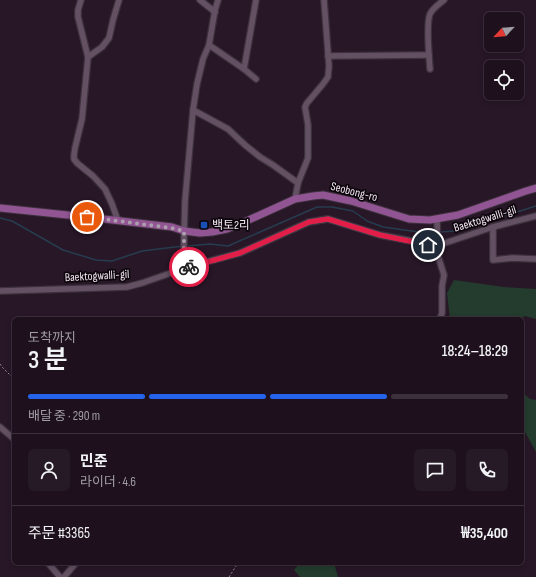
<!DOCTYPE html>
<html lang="ko">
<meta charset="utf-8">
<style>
body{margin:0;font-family:"Sofia Sans Condensed","Noto Sans KR",sans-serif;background:#261a26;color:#f1f3f6;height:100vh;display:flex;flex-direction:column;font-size:15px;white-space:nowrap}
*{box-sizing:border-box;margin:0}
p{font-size:13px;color:#a19da4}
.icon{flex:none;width:22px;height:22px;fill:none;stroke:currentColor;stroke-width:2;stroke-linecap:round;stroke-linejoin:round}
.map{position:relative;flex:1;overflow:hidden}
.side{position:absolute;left:12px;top:317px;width:512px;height:248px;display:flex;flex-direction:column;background:#1e111d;border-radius:6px;box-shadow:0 2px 6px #0003,0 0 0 1px #3c313b}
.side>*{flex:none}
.needle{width:26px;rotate:244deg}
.tools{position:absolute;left:484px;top:12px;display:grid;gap:8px}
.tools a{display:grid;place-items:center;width:40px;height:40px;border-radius:6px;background:#1e111d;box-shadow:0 2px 6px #0003,0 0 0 1px #3c313b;font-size:20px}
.pin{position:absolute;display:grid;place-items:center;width:34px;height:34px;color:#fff;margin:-17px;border:2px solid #fff;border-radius:50%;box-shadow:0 1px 4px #0007}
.courier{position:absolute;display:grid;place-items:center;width:40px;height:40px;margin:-20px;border:3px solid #e11d48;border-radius:50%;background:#fff;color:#222;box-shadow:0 1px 5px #0007}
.overview em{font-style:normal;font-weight:600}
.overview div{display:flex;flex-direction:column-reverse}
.overview{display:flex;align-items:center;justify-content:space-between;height:68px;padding:0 16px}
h1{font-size:26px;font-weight:600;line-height:30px}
.bar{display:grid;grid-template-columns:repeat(4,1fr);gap:6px 4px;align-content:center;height:48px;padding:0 16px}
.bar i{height:5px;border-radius:3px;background:#3c313b}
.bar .current{background:#2563eb}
.bar p{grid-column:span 4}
.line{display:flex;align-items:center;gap:10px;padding:0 16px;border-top:1px solid #3c313b}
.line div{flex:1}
.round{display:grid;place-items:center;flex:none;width:42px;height:42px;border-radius:6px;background:#261a26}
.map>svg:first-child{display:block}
.green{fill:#233c2e}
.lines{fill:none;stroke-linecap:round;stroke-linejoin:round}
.stream{stroke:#263d4f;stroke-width:1.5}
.minor-casing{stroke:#3d313d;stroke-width:8}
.major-casing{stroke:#3d313d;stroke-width:9}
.path{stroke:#978997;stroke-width:1;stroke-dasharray:2 2;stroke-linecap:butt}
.minor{stroke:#635063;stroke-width:5.5}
.major{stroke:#925594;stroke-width:7}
.done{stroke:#ac9eac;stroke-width:4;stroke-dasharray:0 7.2}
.route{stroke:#e11d48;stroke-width:5}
.transit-dot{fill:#1a4fb4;stroke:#0c060c;stroke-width:1.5}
.labels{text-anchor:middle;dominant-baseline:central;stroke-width:3.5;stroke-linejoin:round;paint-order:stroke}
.street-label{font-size:12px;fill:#f3e7f3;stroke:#0c060c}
.poi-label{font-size:12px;fill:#f3e7f3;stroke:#0c060c;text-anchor:start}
</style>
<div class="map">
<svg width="536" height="577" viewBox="0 0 536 577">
<rect width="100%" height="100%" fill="#281727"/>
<g class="green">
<path d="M454,280L504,287L536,289V319L525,316L520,319H450L447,293Z"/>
<path d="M522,392L530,399L536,400V452L525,432L522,434Z"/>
<path d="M300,563H334L338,577H300L294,570Z"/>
</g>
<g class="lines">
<g class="stream">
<path d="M0,218L12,221L63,250L96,260L112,261L142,251L183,246"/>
<path d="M439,232L457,231L536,206"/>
<path d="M187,246L210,244L228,246L317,207H332L353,211L367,221L383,227L426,233L435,232"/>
</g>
<g class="minor-casing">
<g id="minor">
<path d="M81,0L78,10V17L88,57L82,119L75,148L74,155V159L77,163L93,176L105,189L112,204L118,221"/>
<path d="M200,0L215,12"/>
<path d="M209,45L244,69L256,79"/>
<path d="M328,56L429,55"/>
<path d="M88,57L102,47L109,38L113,20L119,0"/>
<path d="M244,69L256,0"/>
<path d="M430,69C429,57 426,24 430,14C433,8 439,4 444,0"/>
<path d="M193,110L228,129L245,145L260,157L273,165L298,183"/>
<path d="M295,199L298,183L308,158V125L305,107L307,103L323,84L328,77L329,66L324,0"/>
<path d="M437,219L438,256L444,275L442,286V313L440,319"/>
<path d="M493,227V260L512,258L536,259"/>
<path d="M187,268L184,251V236L185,201L193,110L197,84L203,59L209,45L215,10L218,0"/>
<path d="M0,291L127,287L142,283L191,266L240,253L309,222L328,219L380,235L433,245L442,244L493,227L536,216"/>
<path d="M0,427L14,439"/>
<path d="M48,563L60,577"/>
<path d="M64,577L76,563"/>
</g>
</g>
<g class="major-casing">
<path id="major" d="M0,208L87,217L172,227L184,231L200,233L212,232L227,229L242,223L295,199L313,196L323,195L351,201L409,219L430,220L458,215L526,191L536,188"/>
</g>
<g class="path">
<path d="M0,364L3,368L14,379"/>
<path d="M229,577L238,563"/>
</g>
<use href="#minor" class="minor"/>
<use href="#major" class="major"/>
</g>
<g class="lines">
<path class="done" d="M87,217L172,228L184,231V251L186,268L189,267"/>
<path class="route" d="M189,267L240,253L309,222L328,219L380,235L428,245"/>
</g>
<rect class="transit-dot" x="200" y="221" width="8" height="8" rx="2"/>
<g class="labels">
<g class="street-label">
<text transform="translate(354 192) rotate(14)">Seobong-ro</text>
<text transform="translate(485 219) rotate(-17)">Baektogwalli-gil</text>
<text transform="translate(97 276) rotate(-3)">Baektogwalli-gil</text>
</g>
<g class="poi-label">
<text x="212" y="225">백토2리</text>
</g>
</g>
</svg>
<div class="tools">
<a><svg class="needle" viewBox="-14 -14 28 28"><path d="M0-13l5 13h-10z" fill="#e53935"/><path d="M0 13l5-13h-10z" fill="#a19da4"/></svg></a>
<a><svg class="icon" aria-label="locate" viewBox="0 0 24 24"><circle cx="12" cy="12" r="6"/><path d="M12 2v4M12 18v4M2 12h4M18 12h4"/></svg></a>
</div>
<div class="pin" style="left:87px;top:217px;background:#ea580c"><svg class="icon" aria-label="bag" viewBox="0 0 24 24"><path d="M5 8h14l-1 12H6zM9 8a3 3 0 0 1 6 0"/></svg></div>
<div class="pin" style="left:428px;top:245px;background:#1f2937"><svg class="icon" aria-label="home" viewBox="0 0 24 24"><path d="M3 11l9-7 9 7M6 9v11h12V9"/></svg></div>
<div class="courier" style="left:189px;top:267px"><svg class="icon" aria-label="bike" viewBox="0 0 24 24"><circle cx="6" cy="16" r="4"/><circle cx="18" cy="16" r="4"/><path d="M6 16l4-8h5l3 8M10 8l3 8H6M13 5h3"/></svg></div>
<section class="side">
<div class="overview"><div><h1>3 분</h1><p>도착까지</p></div><em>18:24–18:29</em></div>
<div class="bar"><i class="current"></i><i class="current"></i><i class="current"></i><i></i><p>배달 중 · 290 m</p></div>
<div class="line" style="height:72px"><a class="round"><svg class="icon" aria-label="person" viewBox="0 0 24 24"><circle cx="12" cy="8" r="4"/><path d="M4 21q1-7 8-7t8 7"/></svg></a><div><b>민준</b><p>라이더 · 4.6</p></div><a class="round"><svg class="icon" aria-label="chat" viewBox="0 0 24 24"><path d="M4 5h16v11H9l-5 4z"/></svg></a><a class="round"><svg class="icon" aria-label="phone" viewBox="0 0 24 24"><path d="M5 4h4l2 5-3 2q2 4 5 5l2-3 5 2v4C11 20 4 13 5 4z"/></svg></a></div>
<div class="line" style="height:52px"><div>주문 #3365</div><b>₩35,400</b></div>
</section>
</div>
